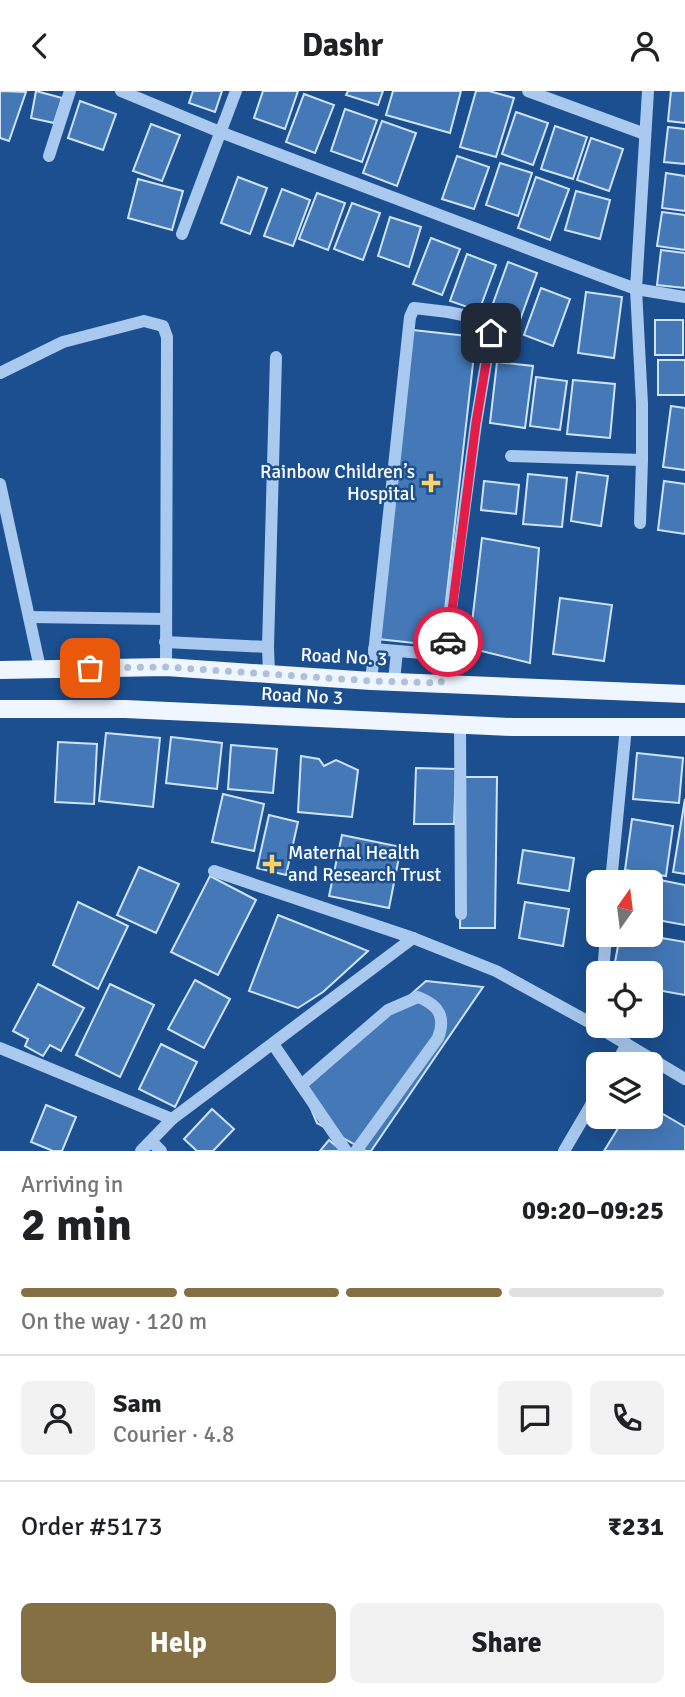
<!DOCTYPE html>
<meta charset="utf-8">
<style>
body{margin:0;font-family:Signika,sans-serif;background:#f2f2f2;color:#202124;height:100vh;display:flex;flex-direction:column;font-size:26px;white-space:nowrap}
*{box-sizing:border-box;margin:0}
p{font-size:23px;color:#757577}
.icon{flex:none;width:38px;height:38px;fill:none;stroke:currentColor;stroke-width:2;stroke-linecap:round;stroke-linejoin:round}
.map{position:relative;height:1060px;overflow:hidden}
.side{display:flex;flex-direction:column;background:#fff;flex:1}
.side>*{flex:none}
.needle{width:46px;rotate:14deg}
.tools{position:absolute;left:586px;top:779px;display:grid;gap:14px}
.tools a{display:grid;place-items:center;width:77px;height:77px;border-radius:10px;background:#fff;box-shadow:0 7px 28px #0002;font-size:35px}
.pin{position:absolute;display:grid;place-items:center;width:60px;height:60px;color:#fff;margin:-30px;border-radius:14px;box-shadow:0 4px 10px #0006}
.courier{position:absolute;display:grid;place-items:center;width:70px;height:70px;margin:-35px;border:5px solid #e11d48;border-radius:50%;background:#fff;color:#222;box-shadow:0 2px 9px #0007}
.headline em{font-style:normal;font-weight:700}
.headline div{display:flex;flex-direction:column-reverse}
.headline{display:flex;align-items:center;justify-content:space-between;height:119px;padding:0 21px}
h1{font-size:46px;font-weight:700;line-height:52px}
.bar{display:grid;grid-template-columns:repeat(4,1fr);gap:10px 7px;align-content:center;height:84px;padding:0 21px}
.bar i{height:9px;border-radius:5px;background:#e0e0e0}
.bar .on{background:#847042}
.bar p{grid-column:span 4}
.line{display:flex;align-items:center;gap:18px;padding:0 21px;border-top:2px solid #e0e0e0}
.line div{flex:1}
.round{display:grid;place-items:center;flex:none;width:74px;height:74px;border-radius:10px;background:#f2f2f2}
.action{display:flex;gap:14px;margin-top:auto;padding:14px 21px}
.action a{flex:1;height:80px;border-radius:10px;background:#847042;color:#fff;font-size:28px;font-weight:700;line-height:80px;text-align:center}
.action a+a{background:#f2f2f2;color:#202124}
header{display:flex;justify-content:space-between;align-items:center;height:91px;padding:0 21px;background:#fff;font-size:32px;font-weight:700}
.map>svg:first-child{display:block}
.building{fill:#4478b7;stroke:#cfe3fa;stroke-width:2}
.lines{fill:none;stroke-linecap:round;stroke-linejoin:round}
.minor{stroke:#a9c9ee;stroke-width:12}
.major{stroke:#f0f6ff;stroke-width:18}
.done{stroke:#afc1d8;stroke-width:7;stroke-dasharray:0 12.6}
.route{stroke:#e11d48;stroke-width:9}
.poi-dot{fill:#ffd166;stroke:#1b4f8f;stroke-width:2.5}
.labels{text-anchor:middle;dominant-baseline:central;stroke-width:5;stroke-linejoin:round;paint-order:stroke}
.poi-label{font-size:19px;fill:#fff;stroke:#1b4f8f;text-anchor:end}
.street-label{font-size:19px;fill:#fff;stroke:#1b4f8f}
</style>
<header><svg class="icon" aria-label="back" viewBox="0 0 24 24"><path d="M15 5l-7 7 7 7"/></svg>Dashr<svg class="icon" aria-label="person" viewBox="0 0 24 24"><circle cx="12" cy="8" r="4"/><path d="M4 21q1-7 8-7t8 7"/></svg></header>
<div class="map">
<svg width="685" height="1060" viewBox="0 0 685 1060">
<rect width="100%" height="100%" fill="#1b4f8f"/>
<g class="building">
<path d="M0,0L26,1L9,50L0,47Z"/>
<path d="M36,0L62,7L54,32L31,27Z"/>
<path d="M193,0H222L215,21L189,12Z"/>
<path d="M263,0H298L285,38L254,27Z"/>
<path d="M348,0H383L378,14L346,4Z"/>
<path d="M393,0H461L450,42L386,24Z"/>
<path d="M476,0H489L514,7L496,66L460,56Z"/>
<path d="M671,0H685V32L668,30Z"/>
<path d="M304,3L334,14L315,62L286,51Z"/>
<path d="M80,10L116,23L103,59L68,47Z"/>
<path d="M345,18L377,29L362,71L331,60Z"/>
<path d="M516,21L548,32L533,74L502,63Z"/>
<path d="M382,30L416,42L397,95L363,82Z"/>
<path d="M151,33L180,44L162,90L133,80Z"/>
<path d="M555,35L587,46L573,88L541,78Z"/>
<path d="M668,36L685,38V73L664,71Z"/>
<path d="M591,47L623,58L609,100L577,89Z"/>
<path d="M457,65L489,76L474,118L442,108Z"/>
<path d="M500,72L532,82L518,125L486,114Z"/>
<path d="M666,82L685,85V120L662,117Z"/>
<path d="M238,86L267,97L250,143L221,132Z"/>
<path d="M536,86L569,98L550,149L518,137Z"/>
<path d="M138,88L183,100L172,139L128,127Z"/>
<path d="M282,98L310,109L293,155L264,145Z"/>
<path d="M576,100L610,109L600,148L565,139Z"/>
<path d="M317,102L345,112L328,159L299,148Z"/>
<path d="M352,112L380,122L363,169L334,158Z"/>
<path d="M662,121L685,124V159L657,155Z"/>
<path d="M390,126L421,136L409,176L378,165Z"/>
<path d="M431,147L460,158L442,204L413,193Z"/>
<path d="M661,159L685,162V197L657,194Z"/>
<path d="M467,163L496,174L479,220L450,210Z"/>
<path d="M508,171L537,182L520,229L491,218Z"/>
<path d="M541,197L570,208L553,255L524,244Z"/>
<path d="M586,201L622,206L614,267L578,262Z"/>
<rect x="655" y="229" width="28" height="35"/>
<path d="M413,239L476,246L441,555L378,548Z"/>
<rect x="658" y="269" width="27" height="35"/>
<path d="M497,271L533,275L525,337L490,332Z"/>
<path d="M536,286L567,290L560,339L530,335Z"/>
<path d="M573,289L615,293L610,347L567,343Z"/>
<path d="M671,315L685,317V379L663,376Z"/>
<path d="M577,381L608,385L601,435L571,430Z"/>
<path d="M528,383L567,387L562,436L523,433Z"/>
<path d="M484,390L519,394L516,423L481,419Z"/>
<path d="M664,390L685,393V443L658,439Z"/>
<path d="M482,447L539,457L530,572L469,557Z"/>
<path d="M560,507L612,514L604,570L553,563Z"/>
<path d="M106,642L160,647L153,716L99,710Z"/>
<path d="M171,646L222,652L217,698L166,692Z"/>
<path d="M58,651L97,653L94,713L55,711Z"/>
<path d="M231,654L277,658L273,702L228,698Z"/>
<path d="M637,662L683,667L679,712L633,708Z"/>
<path d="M301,665L319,668L324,675L336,669L358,679L352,726L298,721Z"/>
<path d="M416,677L456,678L454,733H414Z"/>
<path d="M463,686H497L495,837H460Z"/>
<path d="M223,703L264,713L254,760L212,751Z"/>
<path d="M685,708V783L673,781Z"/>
<path d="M269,724L298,731L286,784L257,777Z"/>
<path d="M632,728L673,735L666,785L625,779Z"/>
<path d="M342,744L401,756L389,817L329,805Z"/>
<path d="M523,759L574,767L569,800L518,792Z"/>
<path d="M139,776L179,793L156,842L117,824Z"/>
<path d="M210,785L256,809L218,884L171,861Z"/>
<path d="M640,785L685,794V834L651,828V791H639Z"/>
<path d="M78,811L128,835L98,898L53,874Z"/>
<path d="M525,811L569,818L563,855L519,847Z"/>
<path d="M278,824L346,851L368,860L323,901L298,917L249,900Z"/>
<path d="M620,844H644L685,851V904L651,898V882H613Z"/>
<path d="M195,889L230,908L204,957L168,938Z"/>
<path d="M426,890L483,896L371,1060H366L317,1032L303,999Z"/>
<path d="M38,893L84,917L61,960L50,954L43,965L25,955L28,948L13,940Z"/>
<path d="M110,893L154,914L120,986L76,964Z"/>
<path d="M161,953L197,971L175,1016L139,998Z"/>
<path d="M46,1014L76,1026L62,1060H53L31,1051Z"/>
<path d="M651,1016L685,1036V1060H604L625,1026H651Z"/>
<path d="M212,1018L234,1038L213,1060H197L184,1048Z"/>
<path d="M329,1049L342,1060H320Z"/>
</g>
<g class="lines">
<g class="minor">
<path d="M121,0L220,41L598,184L636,198L685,206"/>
<path d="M528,0L645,43"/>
<path d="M49,65L70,0"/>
<path d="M182,143L236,0"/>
<path d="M0,282L63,251L144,230L163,235L167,246L166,576"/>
<path d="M511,365L642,369V313L636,198L648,0"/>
<path d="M0,393L40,577"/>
<path d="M640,432L642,369"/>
<path d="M30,526L166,528"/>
<path d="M165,551L268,556L276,266"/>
<path d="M268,556L269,583"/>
<path d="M374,558L446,564"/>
<path d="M371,590L410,226L414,217L448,221L483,228L491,242L476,332L441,592"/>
<path d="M394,590L397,560"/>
<path d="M460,634L461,823"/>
<path d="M214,780L413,847L496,880L598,936L685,988"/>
<path d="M611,791L626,636"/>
<path d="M603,882L606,844"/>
<path d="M273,953L346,1060"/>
<path d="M0,957L172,1028"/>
<path d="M616,973L627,953"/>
<path d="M301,994L388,919L418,906C439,914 446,926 438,947L356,1060"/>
<path d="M151,1050L161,1060"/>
<path d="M141,1060L172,1028L413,847"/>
<path d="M564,1060L598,1002"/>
</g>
<g class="major">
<path d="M0,579L166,576L371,590L685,603"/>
<path d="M0,618H125L512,636H685"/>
</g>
</g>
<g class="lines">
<path class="done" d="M90,577L166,576L371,590L441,592L448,551"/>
<path class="route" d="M448,551L476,332L491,242"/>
</g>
<g class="poi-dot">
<path d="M427.5 381.5h7v7h7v7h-7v7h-7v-7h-7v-7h7z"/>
<path d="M268.5 762.5h7v7h7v7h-7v7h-7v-7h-7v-7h7z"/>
</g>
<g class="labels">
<g class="poi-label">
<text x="415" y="381">Rainbow Children’s<tspan x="415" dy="22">Hospital</tspan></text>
<text x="288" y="762" text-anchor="start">Maternal Health<tspan x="288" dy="22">and Research Trust</tspan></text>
</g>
<g class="street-label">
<text transform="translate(344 566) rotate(3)">Road No. 3</text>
<text transform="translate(302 605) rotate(3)">Road No 3</text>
</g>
</g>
</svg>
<div class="tools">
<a><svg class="needle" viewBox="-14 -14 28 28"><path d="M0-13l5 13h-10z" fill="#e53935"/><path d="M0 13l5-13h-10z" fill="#757577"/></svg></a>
<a><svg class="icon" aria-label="locate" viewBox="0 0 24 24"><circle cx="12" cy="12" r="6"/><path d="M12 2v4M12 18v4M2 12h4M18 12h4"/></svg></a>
<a><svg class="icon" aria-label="layers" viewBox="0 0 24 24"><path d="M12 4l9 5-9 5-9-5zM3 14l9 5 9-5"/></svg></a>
</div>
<div class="pin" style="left:90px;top:577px;background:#ea580c"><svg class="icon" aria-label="bag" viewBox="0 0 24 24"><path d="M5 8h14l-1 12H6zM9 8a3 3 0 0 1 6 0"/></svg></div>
<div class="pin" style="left:491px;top:242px;background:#1f2937"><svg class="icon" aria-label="home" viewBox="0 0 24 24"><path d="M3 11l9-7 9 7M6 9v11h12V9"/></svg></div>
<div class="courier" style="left:448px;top:551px"><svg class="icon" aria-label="car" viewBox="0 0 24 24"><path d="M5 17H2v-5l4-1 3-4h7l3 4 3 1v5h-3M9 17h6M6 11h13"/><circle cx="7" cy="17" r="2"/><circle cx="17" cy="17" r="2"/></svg></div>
</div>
<section class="side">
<div class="headline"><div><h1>2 min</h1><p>Arriving in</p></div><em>09:20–09:25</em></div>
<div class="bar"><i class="on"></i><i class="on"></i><i class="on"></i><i></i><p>On the way · 120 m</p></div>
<div class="line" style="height:126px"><a class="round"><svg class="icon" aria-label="person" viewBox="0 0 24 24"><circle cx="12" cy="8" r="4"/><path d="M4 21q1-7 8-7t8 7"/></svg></a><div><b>Sam</b><p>Courier · 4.8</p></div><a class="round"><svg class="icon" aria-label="chat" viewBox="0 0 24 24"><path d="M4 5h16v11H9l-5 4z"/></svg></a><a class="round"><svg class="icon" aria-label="phone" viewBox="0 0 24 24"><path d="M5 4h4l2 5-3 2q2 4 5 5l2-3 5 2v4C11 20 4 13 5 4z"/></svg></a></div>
<div class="line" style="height:91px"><div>Order #5173</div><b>₹231</b></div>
<div class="action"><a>Help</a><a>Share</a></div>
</section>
